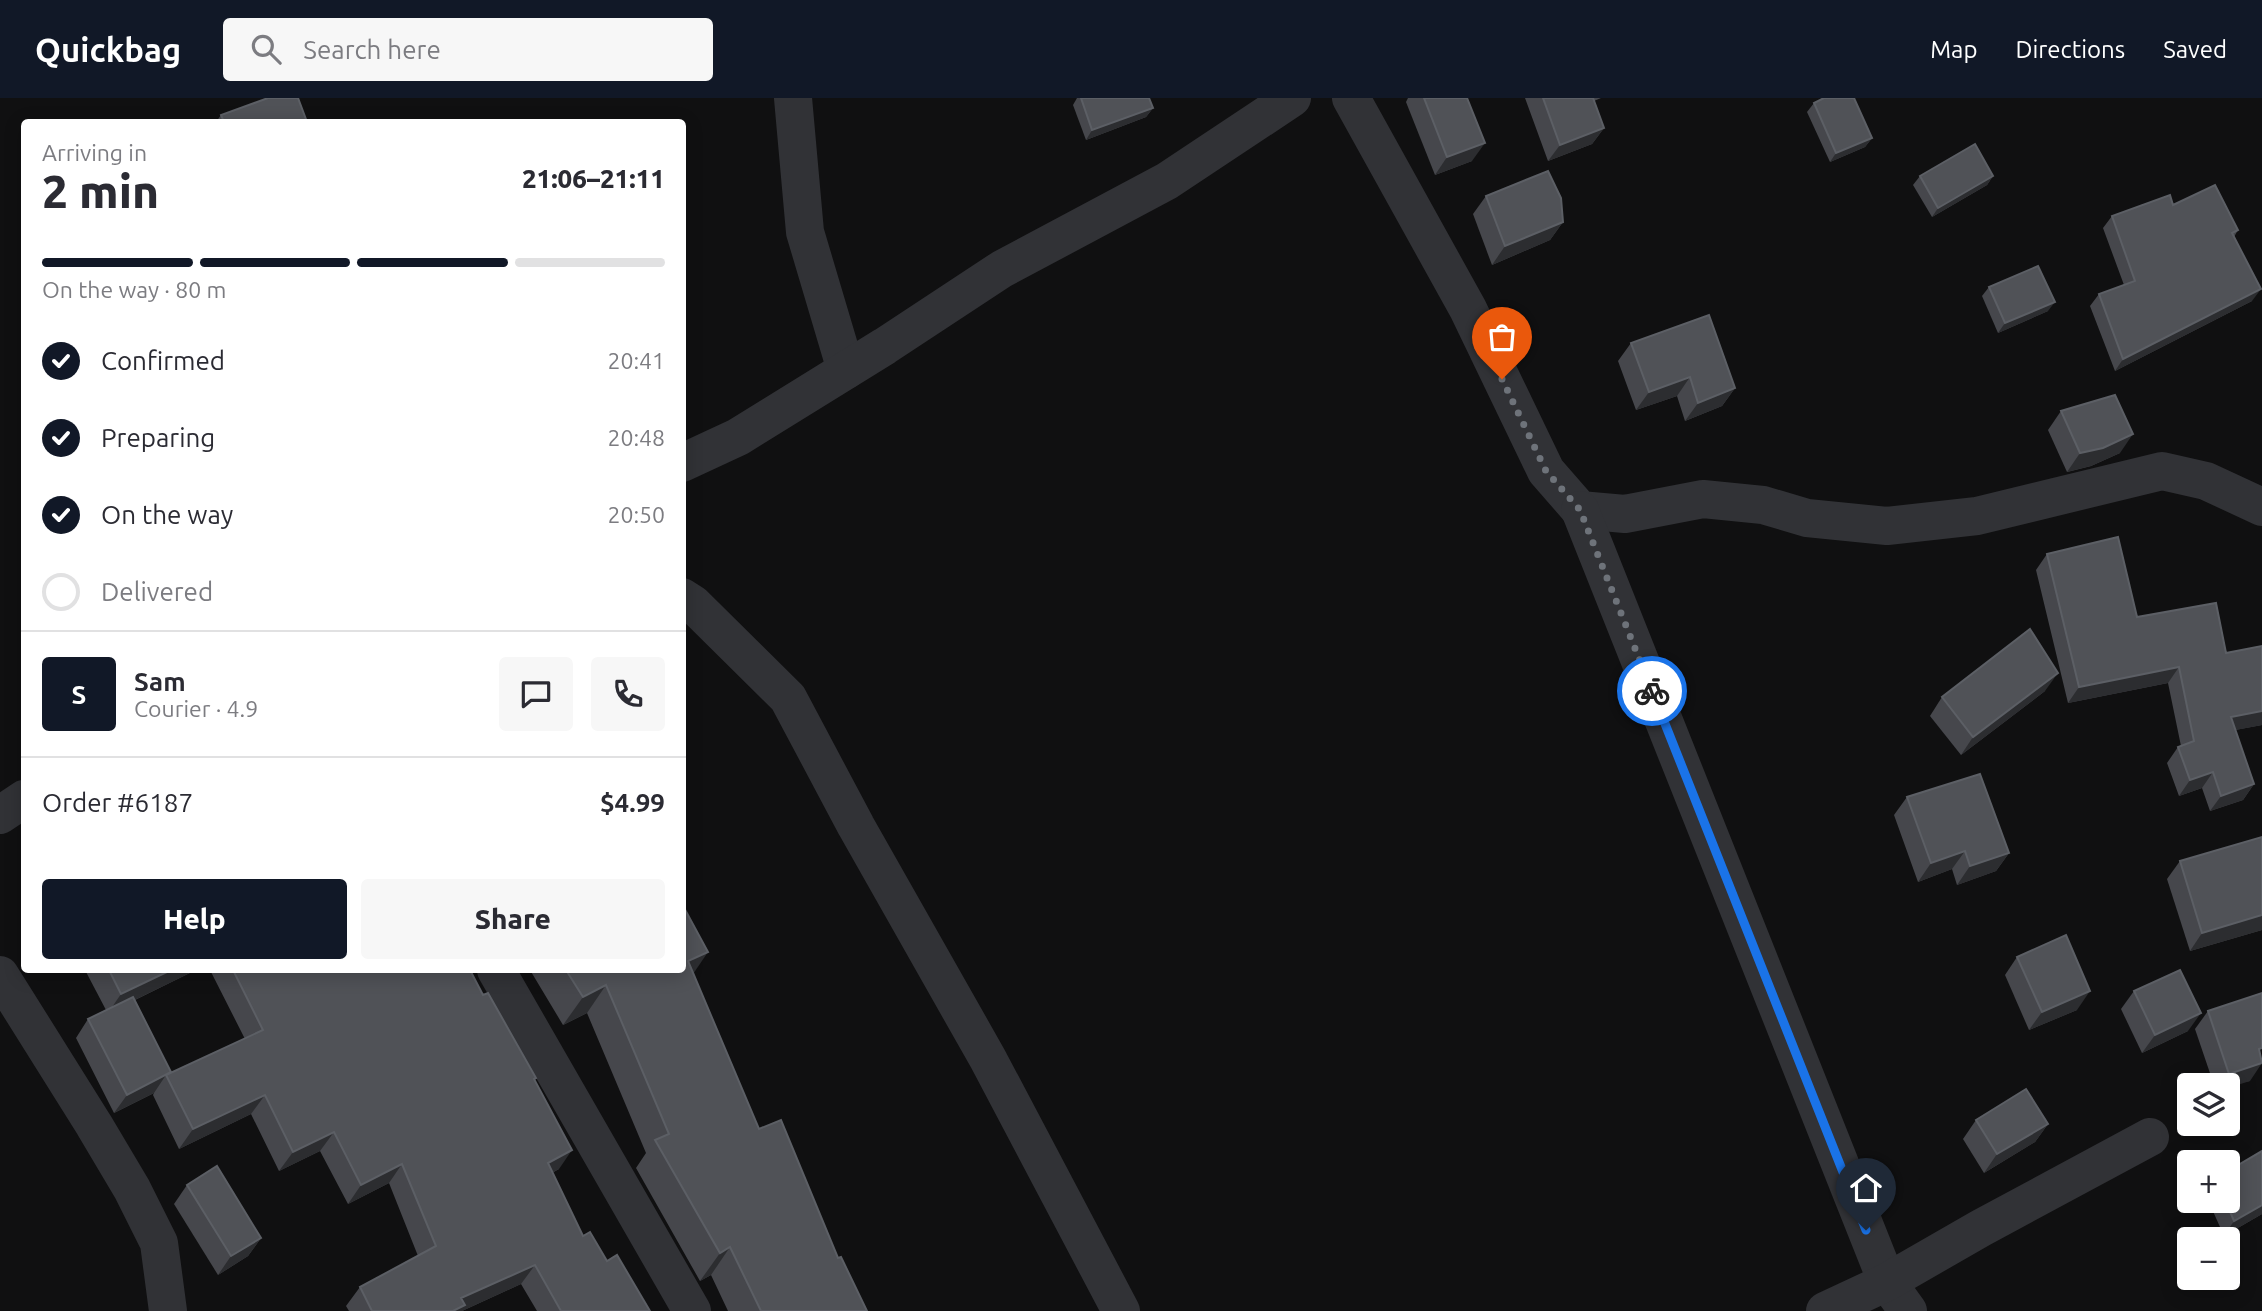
<!DOCTYPE html>
<meta charset="utf-8">
<style>
body{margin:0;font-family:Ubuntu,sans-serif;background:#f7f7f7;color:#2b2b33;height:100vh;display:flex;flex-direction:column;font-size:26px;white-space:nowrap}
*{box-sizing:border-box;margin:0}
p{font-size:23px;color:#7c7c81}
.icon{flex:none;width:38px;height:38px;fill:none;stroke:currentColor;stroke-width:2;stroke-linecap:round;stroke-linejoin:round}
.map{position:relative;flex:1;overflow:hidden}
.side{position:absolute;left:21px;top:21px;width:665px;height:854px;display:flex;flex-direction:column;background:#fff;border-radius:7px;box-shadow:0 4px 18px #0003}
.side>*{flex:none}
.tools{position:absolute;left:2177px;top:975px;display:grid;gap:14px}
.tools a{display:grid;place-items:center;width:63px;height:63px;border-radius:7px;background:#fff;box-shadow:0 4px 18px #0003;font-size:35px}
.pin{position:absolute;display:grid;place-items:center;width:60px;height:60px;color:#fff;margin:-72px -30px;border-radius:50% 50% 50% 0;rotate:-45deg;box-shadow:0 0 7px #0007}
.pin .icon{rotate:45deg}
.courier{position:absolute;display:grid;place-items:center;width:70px;height:70px;margin:-35px;border:5px solid #1a73e8;border-radius:50%;background:#fff;color:#222;box-shadow:0 2px 9px #0007}
.overview em{font-style:normal;font-weight:800}
.overview div{display:flex;flex-direction:column-reverse}
.overview{display:flex;align-items:center;justify-content:space-between;height:119px;padding:0 21px}
h1{font-size:46px;font-weight:800;line-height:52px}
.bar{display:grid;grid-template-columns:repeat(4,1fr);gap:10px 7px;align-content:center;height:84px;padding:0 21px}
.bar i{height:9px;border-radius:5px;background:#e1e1e2}
.bar .current{background:#111827}
.bar p{grid-column:span 4}
.line{display:flex;align-items:center;gap:18px;padding:0 21px;border-top:2px solid #e1e1e2}
.line div{flex:1}
.round{display:grid;place-items:center;flex:none;width:74px;height:74px;border-radius:7px;background:#f7f7f7}
ol{padding:0 21px;list-style:none}
li{display:flex;align-items:center;gap:21px;height:77px}
li p{margin-inline-start:auto}
li .icon{padding:7px;border-radius:50%;background:#111827;color:#fff;stroke-width:4}
li:last-child{color:#7c7c81}
li i{width:38px;height:38px;border:4px solid #e1e1e2;border-radius:50%}
.primary-button{display:flex;gap:14px;margin-top:auto;padding:14px 21px}
.primary-button a{flex:1;height:80px;border-radius:7px;background:#111827;color:#fff;font-size:28px;font-weight:800;line-height:80px;text-align:center}
.primary-button a+a{background:#f7f7f7;color:#2b2b33}
header{display:flex;align-items:center;gap:42px;box-sizing:border-box;height:98px;padding:0 35px;background:#111827;color:#fff}
header strong{font-size:33px}
nav{display:flex;gap:38px;margin-inline-start:auto;font-size:24px}
.search{width:490px;height:63px;background:#f7f7f7;display:flex;align-items:center;gap:18px;box-sizing:border-box;padding:0 24px;border-radius:7px;color:#7c7c81;font-size:26px}
.map>svg:first-child{display:block}
.lines{fill:none;stroke-linecap:round;stroke-linejoin:round}
.minor{stroke:#313236;stroke-width:38}
.wall{fill:#46474c}
.shaded-wall{fill:#2c2d30}
.building{fill:#505257;stroke:#5c5f65;stroke-width:2}
.done{stroke:#6e737a;stroke-width:7;stroke-dasharray:0 12.6}
.route{stroke:#1a73e8;stroke-width:9}
</style>
<header>
<strong>Quickbag</strong>
<div class="search"><svg class="icon" aria-label="search" viewBox="0 0 24 24"><circle cx="10" cy="10" r="6"/><path d="M15 15l6 6"/></svg>Search here</div>
<nav><a>Map</a><a>Directions</a><a>Saved</a></nav>
</header>
<div class="map">
<svg width="2262" height="1213" viewBox="0 0 2262 1213">
<rect width="100%" height="100%" fill="#101011"/>
<g class="lines">
<g class="minor">
<path d="M793,0L805,134L846,272"/>
<path d="M1351,0L1468,211L1546,373L1580,412L1625,416L1703,401L1763,407L1807,420L1887,428L1977,418L2162,373L2206,383L2262,409"/>
<path d="M682,365L738,339L885,248L1002,171L1167,83L1292,0"/>
<path d="M1580,412L1887,1184L1908,1213"/>
<path d="M682,499L693,506L788,600L856,728L988,961L1121,1213"/>
<path d="M0,717L24,701"/>
<path d="M496,872L692,1213"/>
<path d="M0,877L94,1027L132,1091L159,1145L168,1213"/>
<path d="M1825,1213L1887,1184L1981,1130L2150,1039"/>
</g>
</g>
<g class="wall">
<path d="M1077,0H1149L1153,10L1146,19L1086,42L1073,7Z"/>
<path d="M1408,0H1467L1472,63L1435,77L1406,4Z"/>
<path d="M1525,0H1601L1594,3L1604,30L1592,46L1548,63Z"/>
<path d="M1814,5L1872,40L1865,49L1830,64L1807,14Z"/>
<path d="M221,17L307,24H216Z"/>
<path d="M1920,78H1993L1987,87L1932,119L1913,87Z"/>
<path d="M1486,98L1563,124L1550,142L1492,167L1473,116Z"/>
<path d="M2173,107L2238,132L2234,139L2252,203L2115,273L2090,208L2099,196L2124,187L2103,130L2112,118Z"/>
<path d="M1989,189L2048,213L1998,235L1982,198Z"/>
<path d="M1631,245L1735,290L1722,308L1685,323L1677,298L1636,312L1618,263Z"/>
<path d="M2061,313L2120,355L2091,368L2067,374L2048,332Z"/>
<path d="M2047,456L2137,519L2226,555L2262,548V627L2235,632L2254,686L2243,702L2210,713L2202,690L2179,698L2167,665L2178,649L2181,648L2168,585L2068,605L2036,472Z"/>
<path d="M2045,593L1961,657L1930,618L1942,599Z"/>
<path d="M1907,699L2009,755L1996,773L1957,787L1952,771L1918,784L1894,717Z"/>
<path d="M2262,739V832L2190,853L2167,781L2180,763Z"/>
<path d="M2017,859L2077,912L2029,932L2005,877Z"/>
<path d="M85,872H196L135,902L170,976L245,941L210,872H470L483,897L536,980L535,982L559,1071L552,1075L583,1138L607,1163L650,1213H537L521,1186L462,1213H349L346,1208L360,1189L418,1158L389,1085L348,1106L320,1053L279,1073L251,1016L179,1051L153,997L154,995L114,1015L76,940L88,921L106,912Z"/>
<path d="M530,872H682L693,876L759,1031L838,1160L867,1213H728L711,1177L700,1183L636,1070L646,1055L587,915L563,927Z"/>
<path d="M2134,893L2188,933L2142,955L2121,911Z"/>
<path d="M2208,913L2250,983L2228,987H2214L2195,931Z"/>
<path d="M1976,1022L2048,1026L2035,1044L1984,1075L1963,1041Z"/>
<path d="M2262,1053V1116L2224,1138L2208,1102H2228Z"/>
<path d="M187,1087L261,1140L248,1158L218,1177L174,1106Z"/>
</g>
<g class="shaded-wall">
<path d="M1153,10L1146,19L1086,42L1092,32Z"/>
<path d="M1604,30L1592,46L1548,63L1560,47Z"/>
<path d="M1872,40L1865,49L1830,64L1836,55Z"/>
<path d="M1485,45L1472,63L1435,77L1447,59Z"/>
<path d="M1993,78L1987,87L1932,119L1938,110Z"/>
<path d="M1563,124L1550,142L1492,167L1505,148Z"/>
<path d="M2261,191L2252,203L2115,273L2123,261Z"/>
<path d="M2055,204L2048,213L1998,235L2005,225Z"/>
<path d="M1690,279L1677,298L1636,312L1649,294Z"/>
<path d="M1735,290L1722,308L1685,323L1698,305Z"/>
<path d="M2133,336L2120,355L2091,368L2067,374L2080,355Z"/>
<path d="M2179,569L2168,585L2068,605L2079,589Z"/>
<path d="M2058,575L2045,593L1961,657L1973,639Z"/>
<path d="M2262,613V627L2220,635L2231,619Z"/>
<path d="M2213,674L2202,690L2179,698L2190,682Z"/>
<path d="M2254,686L2243,702L2210,713L2221,698Z"/>
<path d="M1965,753L1952,771L1918,784L1931,765Z"/>
<path d="M2009,755L1996,773L1957,787L1970,768Z"/>
<path d="M2262,817V832L2190,853L2202,835Z"/>
<path d="M708,854L689,882L688,863Z"/>
<path d="M171,872H196L108,915L121,896Z"/>
<path d="M606,887L587,915L563,927L583,899Z"/>
<path d="M2090,893L2077,912L2029,932L2042,914Z"/>
<path d="M2201,915L2188,933L2142,955L2155,937Z"/>
<path d="M2262,965L2250,983L2228,990V987H2222L2229,976Z"/>
<path d="M171,974L166,977L154,995L114,1015L127,997Z"/>
<path d="M265,997L251,1016L179,1051L193,1031Z"/>
<path d="M2048,1026L2035,1044L1984,1075L1997,1056Z"/>
<path d="M334,1034L320,1053L279,1073L293,1054Z"/>
<path d="M572,1052L559,1071L534,1084L548,1065Z"/>
<path d="M402,1066L389,1085L348,1106L361,1087Z"/>
<path d="M2262,1107V1116L2224,1138L2234,1123Z"/>
<path d="M261,1140L248,1158L218,1177L231,1158Z"/>
<path d="M730,1149L711,1177L700,1183L720,1155Z"/>
<path d="M535,1167L521,1186L462,1213H452L461,1200Z"/>
</g>
<g class="building">
<path d="M268,0H298L307,24H224L221,17Z"/>
<path d="M1081,0H1149L1153,10L1092,32Z"/>
<path d="M1424,0H1467L1485,45L1447,59Z"/>
<path d="M1543,0H1593L1604,30L1560,47Z"/>
<path d="M1824,0H1854L1872,40L1836,55L1814,5Z"/>
<path d="M1975,46L1993,78L1938,110L1920,78Z"/>
<path d="M1548,73L1561,100L1563,124L1505,148L1486,98Z"/>
<path d="M2215,87L2238,132L2232,135L2261,191L2123,261L2099,196L2135,183L2112,118L2170,97L2173,107Z"/>
<path d="M2038,168L2055,204L2005,225L1989,189Z"/>
<path d="M1709,217L1735,290L1698,305L1690,279L1649,294L1631,245Z"/>
<path d="M2115,297L2133,336L2103,350L2080,355L2061,313Z"/>
<path d="M2118,439L2137,519L2216,505L2226,555L2262,548V613L2231,619L2254,686L2221,698L2213,674L2190,682L2178,649L2194,643L2179,569L2079,589L2047,456Z"/>
<path d="M2030,531L2058,575L1973,639L1942,599Z"/>
<path d="M1980,676L2009,755L1970,768L1965,753L1931,765L1907,699Z"/>
<path d="M2262,739V817L2202,835L2180,763Z"/>
<path d="M682,806L708,854L688,863L759,1031L781,1022L838,1160L841,1159L867,1213H761L730,1149L720,1155L655,1042L669,1036L606,887L583,899L566,872H682Z"/>
<path d="M2066,837L2090,893L2042,914L2017,859Z"/>
<path d="M109,872H171L121,896Z"/>
<path d="M233,872H470L483,897L488,895L536,980L534,981L572,1052L548,1065L583,1138L590,1134L607,1163L617,1157L650,1213H561L535,1167L461,1200L465,1207L453,1213H372L360,1189L436,1148L402,1066L361,1087L334,1034L293,1054L265,997L193,1031L166,977L263,932Z"/>
<path d="M2180,872L2201,915L2155,937L2134,893Z"/>
<path d="M2262,895V950L2259,951L2262,965L2229,976L2208,913Z"/>
<path d="M133,899L171,974L127,997L88,921Z"/>
<path d="M2026,991L2048,1026L1997,1056L1976,1022Z"/>
<path d="M2262,1053V1107L2234,1123L2225,1102H2228V1073Z"/>
<path d="M217,1068L261,1140L231,1158L187,1087Z"/>
</g>
<g class="lines">
<path class="done" d="M1502,281L1546,373L1580,412L1652,593"/>
<path class="route" d="M1652,593L1866,1132"/>
</g>
</svg>
<div class="tools">
<a><svg class="icon" aria-label="layers" viewBox="0 0 24 24"><path d="M12 4l9 5-9 5-9-5zM3 14l9 5 9-5"/></svg></a>
<a>+</a>
<a>−</a>
</div>
<div class="pin" style="left:1502px;top:281px;background:#ea580c"><svg class="icon" aria-label="bag" viewBox="0 0 24 24"><path d="M5 8h14l-1 12H6zM9 8a3 3 0 0 1 6 0"/></svg></div>
<div class="pin" style="left:1866px;top:1132px;background:#1f2937"><svg class="icon" aria-label="home" viewBox="0 0 24 24"><path d="M3 11l9-7 9 7M6 9v11h12V9"/></svg></div>
<div class="courier" style="left:1652px;top:593px"><svg class="icon" aria-label="bike" viewBox="0 0 24 24"><circle cx="6" cy="16" r="4"/><circle cx="18" cy="16" r="4"/><path d="M6 16l4-8h5l3 8M10 8l3 8H6M13 5h3"/></svg></div>
<section class="side">
<div class="overview"><div><h1>2 min</h1><p>Arriving in</p></div><em>21:06–21:11</em></div>
<div class="bar"><i class="current"></i><i class="current"></i><i class="current"></i><i></i><p>On the way · 80 m</p></div>
<ol>
<li><svg class="icon" aria-label="check" viewBox="0 0 24 24"><path d="M5 12l5 5 9-10"/></svg>Confirmed<p>20:41</p></li>
<li><svg class="icon" aria-label="check" viewBox="0 0 24 24"><path d="M5 12l5 5 9-10"/></svg>Preparing<p>20:48</p></li>
<li><svg class="icon" aria-label="check" viewBox="0 0 24 24"><path d="M5 12l5 5 9-10"/></svg>On the way<p>20:50</p></li>
<li><i></i>Delivered</li>
</ol>
<div class="line" style="height:126px"><b class="round" style="background:#111827;color:#fff">S</b><div><b>Sam</b><p>Courier · 4.9</p></div><a class="round"><svg class="icon" aria-label="chat" viewBox="0 0 24 24"><path d="M4 5h16v11H9l-5 4z"/></svg></a><a class="round"><svg class="icon" aria-label="phone" viewBox="0 0 24 24"><path d="M5 4h4l2 5-3 2q2 4 5 5l2-3 5 2v4C11 20 4 13 5 4z"/></svg></a></div>
<div class="line" style="height:91px"><div>Order #6187</div><b>$4.99</b></div>
<div class="primary-button"><a>Help</a><a>Share</a></div>
</section>
</div>
